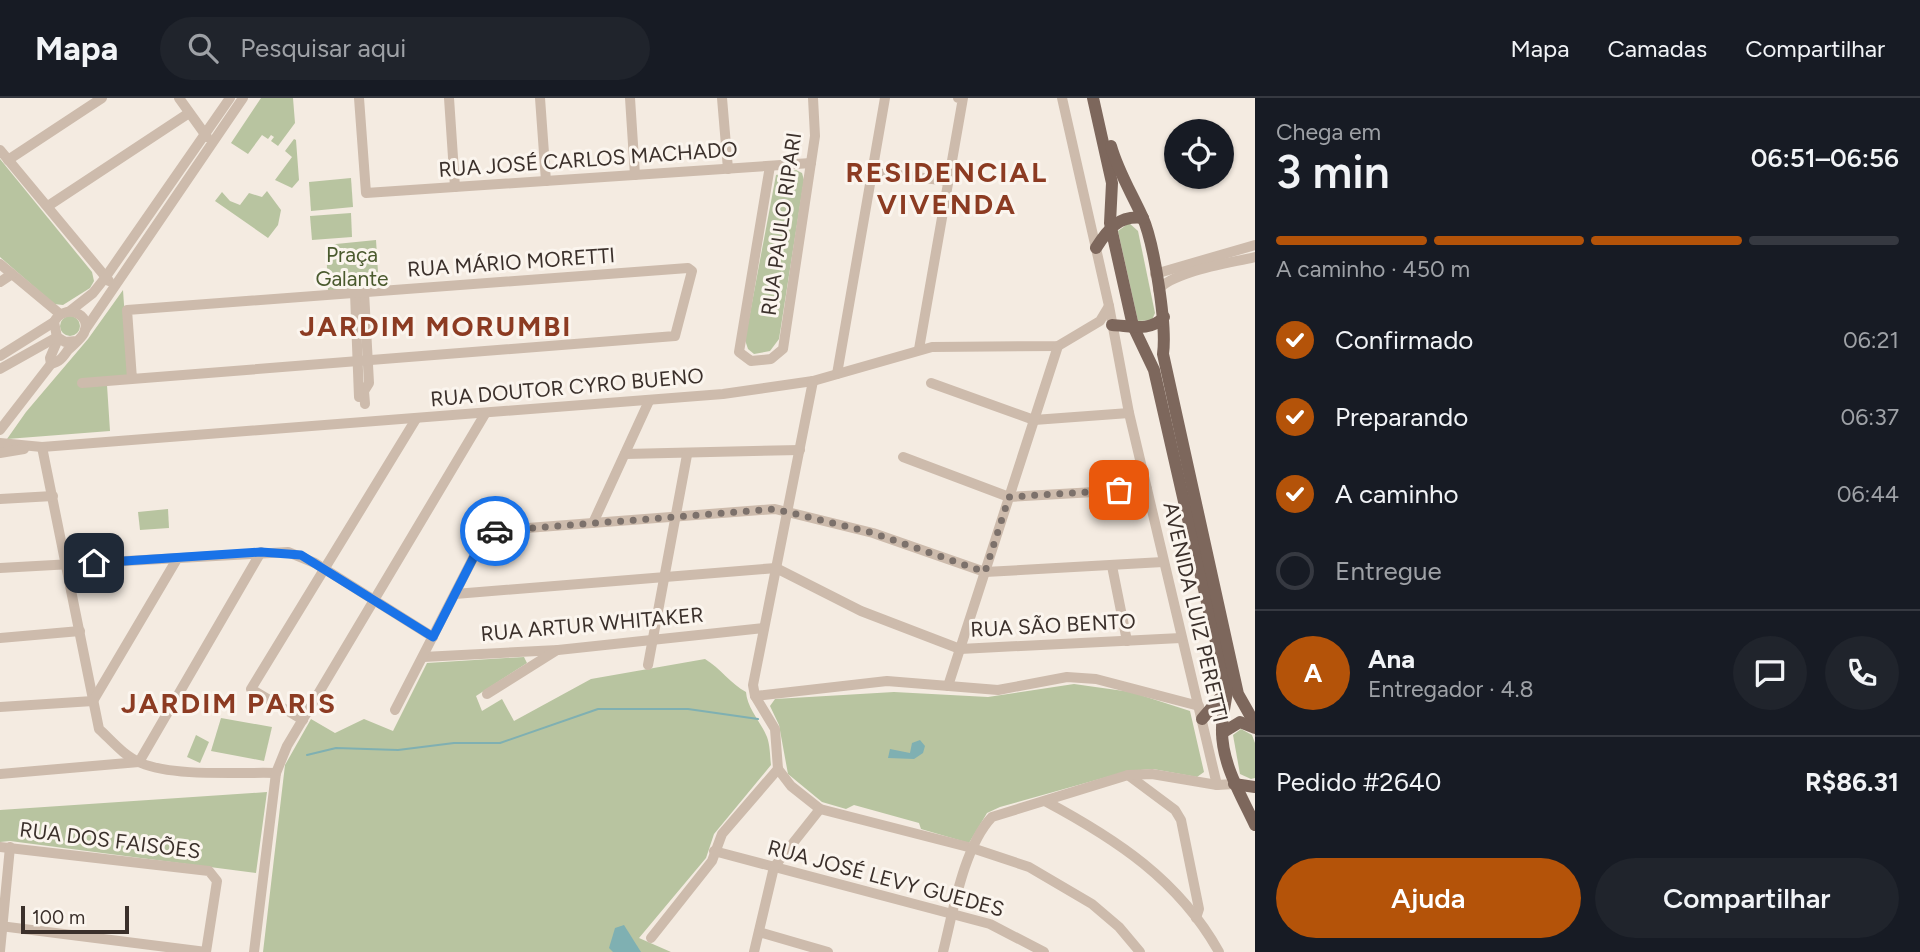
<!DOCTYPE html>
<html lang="pt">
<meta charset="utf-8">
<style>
body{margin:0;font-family:Figtree,sans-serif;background:#20242c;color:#f1f3f6;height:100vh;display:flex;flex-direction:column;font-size:26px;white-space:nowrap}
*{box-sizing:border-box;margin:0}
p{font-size:23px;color:#9ea1a6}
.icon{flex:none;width:38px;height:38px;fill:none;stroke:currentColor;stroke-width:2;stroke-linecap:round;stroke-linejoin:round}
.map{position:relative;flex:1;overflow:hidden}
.panel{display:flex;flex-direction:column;background:#171b24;width:665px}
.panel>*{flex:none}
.controls{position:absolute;left:1164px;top:21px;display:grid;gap:14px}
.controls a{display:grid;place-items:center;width:70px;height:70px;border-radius:50%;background:#171b24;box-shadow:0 2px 5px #0004;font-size:35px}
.scale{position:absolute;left:21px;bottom:18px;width:108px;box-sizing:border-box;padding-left:7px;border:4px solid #3b302b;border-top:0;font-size:19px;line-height:24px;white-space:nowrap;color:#3b302b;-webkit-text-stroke:5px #fbf5ee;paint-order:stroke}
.pin{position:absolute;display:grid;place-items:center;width:60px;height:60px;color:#fff;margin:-30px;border-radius:14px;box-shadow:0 4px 10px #0006}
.courier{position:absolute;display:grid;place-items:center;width:70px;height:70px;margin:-35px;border:5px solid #1a73e8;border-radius:50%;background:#fff;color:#222;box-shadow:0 2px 9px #0007}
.summary em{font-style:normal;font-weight:600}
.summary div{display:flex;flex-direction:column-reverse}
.summary{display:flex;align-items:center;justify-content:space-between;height:119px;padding:0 21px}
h1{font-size:46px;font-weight:600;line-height:52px}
.bar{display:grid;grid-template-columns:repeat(4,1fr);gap:10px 7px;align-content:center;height:84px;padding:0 21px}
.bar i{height:9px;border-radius:5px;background:#363941}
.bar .active{background:#b45309}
.bar p{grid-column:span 4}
.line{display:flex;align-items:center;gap:18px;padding:0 21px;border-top:2px solid #363941}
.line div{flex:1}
.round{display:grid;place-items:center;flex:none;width:74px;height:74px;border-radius:37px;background:#20242c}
ol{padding:0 21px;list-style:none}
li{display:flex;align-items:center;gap:21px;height:77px}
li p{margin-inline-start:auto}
li .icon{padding:7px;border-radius:50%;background:#b45309;color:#fff;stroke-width:4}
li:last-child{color:#9ea1a6}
li i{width:38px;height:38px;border:4px solid #363941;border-radius:50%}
.action{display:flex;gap:14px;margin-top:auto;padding:14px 21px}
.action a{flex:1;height:80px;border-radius:42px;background:#b45309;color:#fff;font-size:28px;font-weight:600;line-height:80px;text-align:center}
.action a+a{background:#20242c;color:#f1f3f6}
header{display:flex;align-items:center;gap:42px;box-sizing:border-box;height:98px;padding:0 35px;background:#171b24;border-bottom:2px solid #363941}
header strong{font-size:33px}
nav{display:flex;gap:38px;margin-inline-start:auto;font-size:24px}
.search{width:490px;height:63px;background:#20242c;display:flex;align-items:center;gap:18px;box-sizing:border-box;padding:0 24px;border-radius:38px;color:#9ea1a6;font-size:26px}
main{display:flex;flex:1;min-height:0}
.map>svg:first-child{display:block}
.green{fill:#b8c4a0}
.water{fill:#7fb0b2}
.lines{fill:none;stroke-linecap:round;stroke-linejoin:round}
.stream{stroke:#7fb0b2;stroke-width:2}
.minor{stroke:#cdbbac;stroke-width:10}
.major{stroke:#7d675c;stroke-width:12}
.done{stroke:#7c716b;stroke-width:7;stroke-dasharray:0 12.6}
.route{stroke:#1a73e8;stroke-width:9}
.labels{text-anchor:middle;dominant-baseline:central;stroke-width:6;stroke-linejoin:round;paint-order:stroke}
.street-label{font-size:21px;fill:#3b302b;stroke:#fbf5ee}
.park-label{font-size:21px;fill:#4a5a2e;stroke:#fbf5ee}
.district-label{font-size:28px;font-weight:bold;letter-spacing:2px;fill:#8c3b22;stroke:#fbf5ee}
</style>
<header>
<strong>Mapa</strong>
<div class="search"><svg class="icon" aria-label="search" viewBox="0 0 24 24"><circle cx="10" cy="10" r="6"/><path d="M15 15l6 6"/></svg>Pesquisar aqui</div>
<nav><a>Mapa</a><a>Camadas</a><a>Compartilhar</a></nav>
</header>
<main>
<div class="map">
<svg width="1255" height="854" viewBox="0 0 1255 854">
<rect width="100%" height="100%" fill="#f4ebe1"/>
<g class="green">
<path d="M261,0H293L295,25L278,48L271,43L274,39L271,37L268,41L262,37L248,56L231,45Z"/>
<path d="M294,41L296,42L299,82L292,90L275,82L292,59L285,53Z"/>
<path d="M0,61L92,174L94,183L90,190L63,207L54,206L0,159Z"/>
<path d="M796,72L802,75L804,82L779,241L770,253L754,256L748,251L745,242L776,77Z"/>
<path d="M351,80L353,109L311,113L309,84Z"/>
<path d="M267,93L281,112L278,127L268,140L215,103L222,94L230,103L240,107L249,95L262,99Z"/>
<path d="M351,115L352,139L312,142L310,118Z"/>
<path d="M1129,125L1138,133L1155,215L1152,222L1138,223L1118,133Z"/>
<path d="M376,142L379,190L328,193L326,147Z"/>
<path d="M123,192L129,278L107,287L110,333L7,341L26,314L88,241Z"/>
<circle cx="70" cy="228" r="10"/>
<path d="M168,411L169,430L140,432L138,414Z"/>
<path d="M524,559L527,565L476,598L482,613L502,601L514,623L591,581L705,561C720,570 731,586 746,594C747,610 761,624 767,639C770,647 770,658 771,667L714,736L706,760L639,840L671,854H263L285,667L311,621L335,635L364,621L393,633L427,565Z"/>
<path d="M1074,586L1131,594L1190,613L1204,674L1197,679L1153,671L1128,673L1000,709L987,715L969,745L921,731L919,725L854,707L846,711L822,704L788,676L779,627L770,608L775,601L894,594L988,599Z"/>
<path d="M221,620L272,629L264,663L211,653Z"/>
<path d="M1241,631L1252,637L1255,645V680L1251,681L1240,676L1233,637Z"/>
<path d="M196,637L209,644L200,665L187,659Z"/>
<path d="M267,694L256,775L10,743L0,744V712Z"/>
</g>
<g class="water">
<path d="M920,642L925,648L923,655L914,661L888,660L890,651L910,655L912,645Z"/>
<path d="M624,827L641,854H613L609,850L615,830Z"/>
</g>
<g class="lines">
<path class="stream" d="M307,657L336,650L398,652L454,645H500L598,611H688L758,621"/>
<g class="minor">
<path d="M179,0L207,39"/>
<path d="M359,0L366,95L811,65"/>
<path d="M449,0L455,89"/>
<path d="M540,0L546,83"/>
<path d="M630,0L635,77"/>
<path d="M722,0L728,71"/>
<path d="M1062,0L1109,208L1129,315L1217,687"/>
<path d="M0,52L109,183"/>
<path d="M8,62L102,0"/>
<path d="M770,68L739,254L751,263L771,261L783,251L815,38L813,0"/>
<path d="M873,74L949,83"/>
<path d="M48,108L189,15"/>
<path d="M0,166L60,216"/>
<path d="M1155,176L1255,147"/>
<path d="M0,184L12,176"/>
<path d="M1158,192C1173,173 1231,165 1255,159"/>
<path d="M364,194L369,285L364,293L365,306"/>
<path d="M355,195L359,299"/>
<path d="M70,213L93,195L105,180L230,0"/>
<path d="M85,232L243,0"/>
<path d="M919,251L963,0H958"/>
<path d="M0,258L54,224"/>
<path d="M51,266L50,260L58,241"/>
<path d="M0,271L57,239"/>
<path d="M837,276L885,0"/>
<path d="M82,285L132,281L675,238L692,173L688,170L127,212L132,281"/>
<path d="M931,285L1034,322L1129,315"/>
<path d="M0,332L51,266C60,264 63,259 68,252C73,247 81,241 84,235C93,215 64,205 54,224L57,239L65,244L77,243"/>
<path d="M0,345L42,349L723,296L813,283L932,249L1058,248L1100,223L1109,208"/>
<path d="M42,349L99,631C112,643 124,658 141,665C173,679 240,674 276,675"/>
<path d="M0,355L24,351"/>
<path d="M625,356L800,352"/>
<path d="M903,359L1009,399L1147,391"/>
<path d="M0,401L53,398"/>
<path d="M593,425L649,303"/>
<path d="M1112,468L1127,543"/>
<path d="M0,470L288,454L315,465L433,539"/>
<path d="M455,496L776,470L861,513L960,551L1181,540"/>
<path d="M0,540L80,533"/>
<path d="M423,559L558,552L764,530"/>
<path d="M648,567L687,357"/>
<path d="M948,588L1058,248"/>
<path d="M487,596L557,552"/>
<path d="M755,598L887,583L998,592L1067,579L1096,581L1199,608"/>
<path d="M0,609L93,603L177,461"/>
<path d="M395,612L487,433L775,411L873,435L985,474L1163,464"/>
<path d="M303,622L251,591L416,321"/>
<path d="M778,671L791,688L820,711L972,750L1029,769L1092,806L1119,829L1140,854"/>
<path d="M778,671L775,631L755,598L753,587L813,283"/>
<path d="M0,676L139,664L261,454"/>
<path d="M1128,677L1175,712L1181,722L1199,811L1196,820"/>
<path d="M1045,703C1116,741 1179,782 1219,854"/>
<path d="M0,749L209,773L217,783L206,854"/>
<path d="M714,753L990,826L1044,854"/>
<path d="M0,828L206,854"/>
<path d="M759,834L828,854"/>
<path d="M651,840L712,763L722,736L778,671"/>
<path d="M0,853L10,749"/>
<path d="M254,854L276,675L287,648L485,316"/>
<path d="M754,854L774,769L820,711"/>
<path d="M943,854C953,814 964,748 992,719L1128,677L1152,676L1217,687L1234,686"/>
</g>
<g class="major">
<path d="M1093,0L1112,85L1110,125L1133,228L1154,272L1227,592C1226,604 1222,617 1222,630C1221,665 1241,697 1255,727"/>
<path d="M1111,48C1118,73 1131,94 1142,118C1154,144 1167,227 1163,256L1238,596L1255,626"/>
<path d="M1096,150C1108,131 1119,117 1143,120"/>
<path d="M1112,227C1132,228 1150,234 1164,219"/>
<path d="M1202,621L1227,592"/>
<path d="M1222,635L1240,624L1255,630"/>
<path d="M1234,686L1255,689"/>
</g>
</g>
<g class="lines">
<path class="done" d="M495,433L775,411L873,435L985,474L1009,399L1119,392"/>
<path class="route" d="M94,465L261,454L301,457L433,539L487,433H495"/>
</g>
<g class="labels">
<g class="street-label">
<text transform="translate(588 61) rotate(-4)">RUA JOSÉ CARLOS MACHADO</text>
<text transform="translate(781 126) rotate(-82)">RUA PAULO RIPARI</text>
<text transform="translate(511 164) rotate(-4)">RUA MÁRIO MORETTI</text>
<text transform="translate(567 289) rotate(-5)">RUA DOUTOR CYRO BUENO</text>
<text transform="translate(1196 514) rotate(77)">AVENIDA LUIZ PERETTI</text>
<text transform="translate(592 526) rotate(-5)">RUA ARTUR WHITAKER</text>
<text transform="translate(1053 527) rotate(-3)">RUA SÃO BENTO</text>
<text transform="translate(110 742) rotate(7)">RUA DOS FAISÕES</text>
<text transform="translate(886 780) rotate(15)">RUA JOSÉ LEVY GUEDES</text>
</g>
<g class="park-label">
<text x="352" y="156">Praça<tspan x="352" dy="24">Galante</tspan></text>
</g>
<g class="district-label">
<text x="947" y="74">RESIDENCIAL<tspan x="947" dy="32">VIVENDA</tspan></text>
<text x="436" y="228">JARDIM MORUMBI</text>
<text x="229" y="605">JARDIM PARIS</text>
</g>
</g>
</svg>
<div class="controls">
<a><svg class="icon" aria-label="locate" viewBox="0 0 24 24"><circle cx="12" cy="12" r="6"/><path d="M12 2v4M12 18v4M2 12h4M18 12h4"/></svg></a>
</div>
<div class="scale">100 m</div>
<div class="pin" style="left:1119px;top:392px;background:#ea580c"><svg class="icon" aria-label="bag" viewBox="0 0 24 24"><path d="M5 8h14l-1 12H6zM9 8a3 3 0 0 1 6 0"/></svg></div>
<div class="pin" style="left:94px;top:465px;background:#1f2937"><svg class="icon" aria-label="home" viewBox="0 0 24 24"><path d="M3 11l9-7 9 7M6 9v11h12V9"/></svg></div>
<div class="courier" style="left:495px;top:433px"><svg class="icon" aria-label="car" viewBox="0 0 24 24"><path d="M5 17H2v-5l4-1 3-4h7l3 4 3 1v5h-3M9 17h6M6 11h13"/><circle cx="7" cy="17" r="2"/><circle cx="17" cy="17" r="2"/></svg></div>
</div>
<section class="panel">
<div class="summary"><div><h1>3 min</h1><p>Chega em</p></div><em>06:51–06:56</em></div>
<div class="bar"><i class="active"></i><i class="active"></i><i class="active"></i><i></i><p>A caminho · 450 m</p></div>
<ol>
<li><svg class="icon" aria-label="check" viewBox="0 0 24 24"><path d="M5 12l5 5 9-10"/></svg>Confirmado<p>06:21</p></li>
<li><svg class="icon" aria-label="check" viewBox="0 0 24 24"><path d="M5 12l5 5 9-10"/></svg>Preparando<p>06:37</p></li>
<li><svg class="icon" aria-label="check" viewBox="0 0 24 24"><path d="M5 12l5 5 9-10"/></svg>A caminho<p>06:44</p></li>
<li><i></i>Entregue</li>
</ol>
<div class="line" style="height:126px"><b class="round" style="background:#b45309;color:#fff">A</b><div><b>Ana</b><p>Entregador · 4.8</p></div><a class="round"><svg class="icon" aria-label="chat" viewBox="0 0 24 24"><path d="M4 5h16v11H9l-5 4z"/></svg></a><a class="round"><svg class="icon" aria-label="phone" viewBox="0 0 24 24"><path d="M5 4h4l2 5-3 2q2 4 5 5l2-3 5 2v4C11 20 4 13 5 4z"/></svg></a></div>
<div class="line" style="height:91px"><div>Pedido #2640</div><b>R$86.31</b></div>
<div class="action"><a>Ajuda</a><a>Compartilhar</a></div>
</section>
</main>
